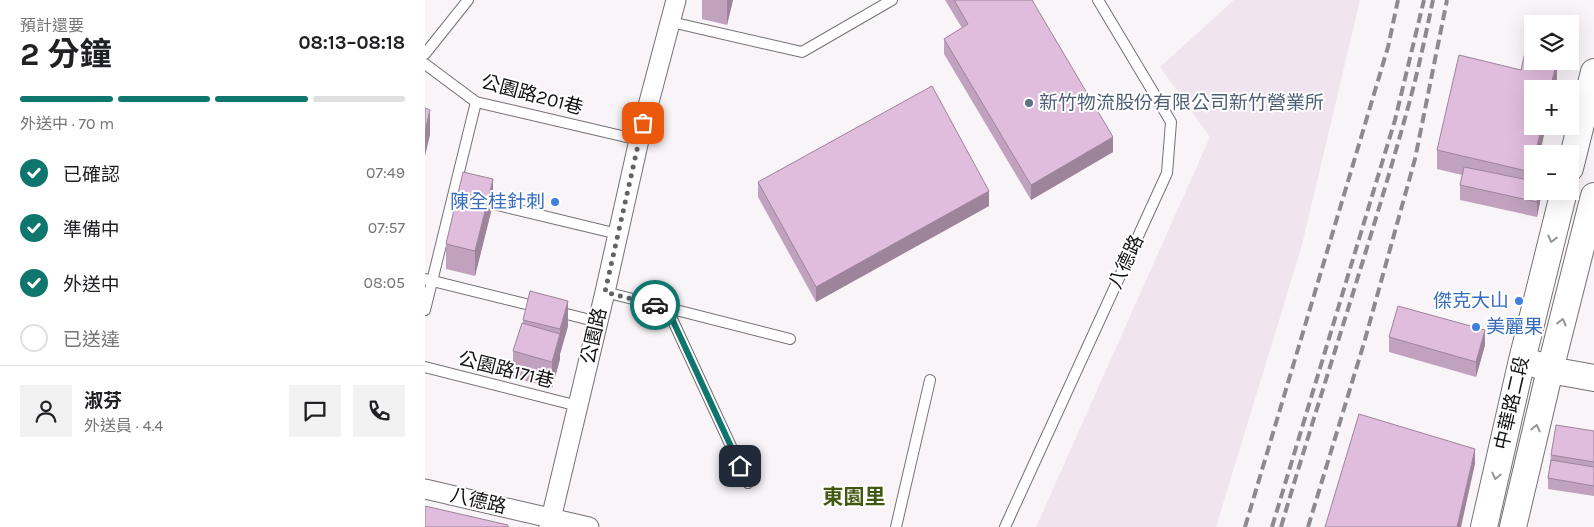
<!DOCTYPE html>
<html lang="zh-TW">
<meta charset="utf-8">
<style>
body{margin:0;font-family:Karla,"Noto Sans TC",sans-serif;background:#f2f2f2;color:#202124;height:100vh;display:flex;flex-direction:column;font-size:19px;white-space:nowrap}
*{box-sizing:border-box;margin:0}
p{font-size:16px;color:#757577}
.icon{flex:none;width:28px;height:28px;fill:none;stroke:currentColor;stroke-width:2;stroke-linecap:round;stroke-linejoin:round}
.map{position:relative;flex:1;overflow:hidden}
.details{display:flex;flex-direction:column;background:#fff;width:425px}
.details>*{flex:none}
.fabs{position:absolute;left:1099px;top:15px;display:grid;gap:10px}
.fabs a{display:grid;place-items:center;width:55px;height:55px;border-radius:0px;background:#fff;box-shadow:0 5px 20px #0002;font-size:25px}
.pin{position:absolute;display:grid;place-items:center;width:42px;height:42px;color:#fff;margin:-21px;border-radius:10px;box-shadow:0 2px 8px #0006}
.courier{position:absolute;display:grid;place-items:center;width:50px;height:50px;margin:-25px;border:4px solid #0f766e;border-radius:50%;background:#fff;color:#222;box-shadow:0 1px 6px #0007}
.head em{font-style:normal;font-weight:700}
.head div{display:flex;flex-direction:column-reverse}
.head{display:flex;align-items:center;justify-content:space-between;height:85px;padding:0 20px}
h1{font-size:32px;font-weight:700;line-height:38px}
.bar{display:grid;grid-template-columns:repeat(4,1fr);gap:8px 5px;align-content:center;height:60px;padding:0 20px}
.bar i{height:6px;border-radius:4px;background:#e0e0e0}
.bar .active{background:#0f766e}
.bar p{grid-column:span 4}
.line{display:flex;align-items:center;gap:12px;padding:0 20px;border-top:1px solid #e0e0e0}
.line div{flex:1}
.round{display:grid;place-items:center;flex:none;width:52px;height:52px;border-radius:0px;background:#f2f2f2}
ol{padding:0 20px;list-style:none}
li{display:flex;align-items:center;gap:15px;height:55px}
li p{margin-inline-start:auto}
li .icon{padding:5px;border-radius:50%;background:#0f766e;color:#fff;stroke-width:4}
li:last-child{color:#757577}
li i{width:28px;height:28px;border:2px solid #e0e0e0;border-radius:50%}
main{display:flex;flex:1;min-height:0}
.map>svg:first-child{display:block}
.built{fill:#f0e5ef}
.lines{fill:none;stroke-linecap:round;stroke-linejoin:round}
.lane-casing{stroke:#757074;stroke-width:12}
.street-casing{stroke:#757074;stroke-width:21}
.secondary-casing{stroke:#757074;stroke-width:28}
.lane{stroke:#fff;stroke-width:10}
.street{stroke:#fff;stroke-width:19}
.secondary{stroke:#fff;stroke-width:26}
.rail{stroke:#8d8a8d;stroke-width:4;stroke-dasharray:10 5;stroke-linecap:butt}
.wall{fill:#c1a2be}
.shaded-wall{fill:#9d849b}
.building{fill:#e0bcdd;stroke:#9d849b}
.oneway{stroke:#959595}
.done{stroke:#646264;stroke-width:5;stroke-dasharray:0 9}
.route{stroke:#0f766e;stroke-width:6}
.service-dot{fill:#5c6f8a;stroke:#fff;stroke-width:2}
.shop-dot{fill:#3f7fe0;stroke:#fff;stroke-width:2}
.labels{text-anchor:middle;dominant-baseline:central;stroke-width:4;stroke-linejoin:round;paint-order:stroke}
.street-label{font-size:19px;fill:#141314;stroke:#fff}
.service-label{font-size:19px;fill:#4e5e75;stroke:#fff;text-anchor:start}
.shop-label{font-size:19px;fill:#366cbe;stroke:#fff;text-anchor:end}
.quarter-label{font-size:21px;font-weight:bold;fill:#40580f;stroke:#fff}
</style>
<main>
<section class="details">
<div class="head"><div><h1>2 分鐘</h1><p>預計還要</p></div><em>08:13–08:18</em></div>
<div class="bar"><i class="active"></i><i class="active"></i><i class="active"></i><i></i><p>外送中 · 70 m</p></div>
<ol>
<li><svg class="icon" aria-label="check" viewBox="0 0 24 24"><path d="M5 12l5 5 9-10"/></svg>已確認<p>07:49</p></li>
<li><svg class="icon" aria-label="check" viewBox="0 0 24 24"><path d="M5 12l5 5 9-10"/></svg>準備中<p>07:57</p></li>
<li><svg class="icon" aria-label="check" viewBox="0 0 24 24"><path d="M5 12l5 5 9-10"/></svg>外送中<p>08:05</p></li>
<li><i></i>已送達</li>
</ol>
<div class="line" style="height:90px"><a class="round"><svg class="icon" aria-label="person" viewBox="0 0 24 24"><circle cx="12" cy="8" r="4"/><path d="M4 21q1-7 8-7t8 7"/></svg></a><div><b>淑芬</b><p>外送員 · 4.4</p></div><a class="round"><svg class="icon" aria-label="chat" viewBox="0 0 24 24"><path d="M4 5h16v11H9l-5 4z"/></svg></a><a class="round"><svg class="icon" aria-label="phone" viewBox="0 0 24 24"><path d="M5 4h4l2 5-3 2q2 4 5 5l2-3 5 2v4C11 20 4 13 5 4z"/></svg></a></div>
</section>
<div class="map">
<svg width="1169" height="527" viewBox="0 0 1169 527">
<rect width="100%" height="100%" fill="#f9f4f8"/>
<path class="built" d="M809,0H935L877,245L791,527H611L785,137L735,67Z"/>
<g class="lines">
<g class="lane-casing">
<g id="lane">
<path d="M246,22L377,52L467,0"/>
<path d="M0,54L43,0"/>
<path d="M0,64L51,102L214,140"/>
<path d="M56,201L193,234"/>
<path d="M0,279L113,307"/>
<path d="M180,292L365,339"/>
<path d="M242,308L323,483"/>
<path d="M0,310L51,102"/>
<path d="M130,311L173,322"/>
<path d="M0,367L153,406"/>
<path d="M471,527L505,380"/>
<path d="M580,527L742,173L746,122L673,0"/>
</g>
</g>
<g class="street-casing">
<g id="street">
<path d="M0,489L164,527"/>
<path d="M124,527L180,292L214,140L251,0"/>
</g>
</g>
<g class="secondary-casing">
<g id="secondary">
<path d="M1145,168L1169,72"/>
<path d="M1110,364L1125,370L1169,378"/>
<path d="M1059,527L1097,360L1139,191"/>
<path d="M1088,527L1125,370L1169,196"/>
</g>
</g>
<use href="#lane" class="lane"/>
<use href="#street" class="street"/>
<use href="#secondary" class="secondary"/>
<g class="rail">
<path d="M820,527L963,47L973,0"/>
<path d="M847,527L970,120L999,0"/>
<path d="M856,527C898,384 946,243 985,100C994,67 1001,33 1008,0"/>
<path d="M883,527L939,343L990,159L1022,0"/>
</g>
</g>
<g class="wall">
<path d="M277,0H308L302,25L277,19Z"/>
<path d="M520,0H607L688,152L606,200L519,54V39L537,28Z"/>
<path d="M1132,61V78L1130,89H1108V191H1116V197L1112,217L1035,200V185L1037,175L1012,169V150L1096,70Z"/>
<path d="M333,182L564,206L391,302L333,197Z"/>
<path d="M68,204L50,276L21,269V244Z"/>
<path d="M98,320L143,326L135,354V359L127,388L88,377V351L98,323Z"/>
<path d="M964,337L1060,345L1051,377L964,352Z"/>
<path d="M1169,431V496L1123,489V478L1126,455Z"/>
</g>
<g class="shaded-wall">
<path d="M302,0H308L302,25Z"/>
<path d="M1132,61V78L1130,89H1125Z"/>
<path d="M5,110V135L0,156V131Z"/>
<path d="M1117,126H1121L1115,154H1110Z"/>
<path d="M688,137V152L606,200V185Z"/>
<path d="M1108,166V185L1106,191V172Z"/>
<path d="M68,179V204L50,276V251Z"/>
<path d="M564,191V206L391,302V287Z"/>
<path d="M1114,191H1116V197L1112,217V202Z"/>
<path d="M143,301V326L135,354V359L127,388V362L135,334V329Z"/>
<path d="M1060,330V345L1051,377V362Z"/>
<path d="M1050,449V464L1036,527H1032Z"/>
</g>
<g class="building">
<path d="M529,0H607L688,137L606,185L519,39L543,24Z"/>
<path d="M1100,52L1108,54V61H1132L1125,89H1108V126H1117L1110,154H1108V166L1106,172L1012,150L1034,55L1096,70Z"/>
<path d="M507,86L564,191L391,287L333,182Z"/>
<path d="M0,108L5,110L0,131Z"/>
<path d="M1039,167L1108,181V191H1114L1112,202L1035,185Z"/>
<path d="M38,172L68,179L50,251L21,244Z"/>
<path d="M105,291L143,301L135,329L98,320Z"/>
<path d="M973,306L1060,330L1051,362L964,337Z"/>
<path d="M97,323L135,334L127,362L88,351Z"/>
<path d="M934,414L1050,449L1032,527H900Z"/>
<path d="M1131,425L1169,431V462L1126,455Z"/>
<path d="M1126,460L1169,467V486L1123,478Z"/>
<path d="M0,506L83,525V527H0Z"/>
</g>
<defs><path id="oneway-chevron" d="M-2-3.5L2.5 0L-2 3.5" fill="none" stroke-width="1.6" stroke-linecap="round" stroke-linejoin="round" transform="scale(1.25)"/></defs>
<g class="oneway">
<use href="#oneway-chevron" transform="translate(1127 239) rotate(104)"/>
<use href="#oneway-chevron" transform="translate(1137 322) rotate(-76)"/>
<use href="#oneway-chevron" transform="translate(1111 428) rotate(-77)"/>
<use href="#oneway-chevron" transform="translate(1071 476) rotate(103)"/>
</g>
<g class="lines">
<path class="done" d="M218,123L180,292L230,305"/>
<path class="route" d="M230,305L242,308L315,466"/>
</g>
<circle class="service-dot" cx="604" cy="103" r="5"/>
<g class="shop-dot">
<circle cx="130" cy="202" r="5"/>
<circle cx="1094" cy="301" r="5"/>
<circle cx="1051" cy="327" r="5"/>
</g>
<g class="labels">
<g class="street-label">
<text transform="translate(107 95) rotate(15)">公園路201巷</text>
<text transform="translate(701 262) rotate(-65)">八德路</text>
<text transform="translate(169 336) rotate(-77)">公園路</text>
<text transform="translate(81 370) rotate(14)">公園路171巷</text>
<text transform="translate(1087 403) rotate(-77)">中華路二段</text>
<text transform="translate(53 501) rotate(13)">八德路</text>
</g>
<g class="service-label">
<text x="614" y="103">新竹物流股份有限公司新竹營業所</text>
</g>
<g class="shop-label">
<text x="120" y="202">陳全桂針刺</text>
<text x="1084" y="301">傑克大山</text>
<text x="1061" y="327" text-anchor="start">美麗果</text>
</g>
<g class="quarter-label">
<text x="429" y="497">東園里</text>
</g>
</g>
</svg>
<div class="fabs">
<a><svg class="icon" aria-label="layers" viewBox="0 0 24 24"><path d="M12 4l9 5-9 5-9-5zM3 14l9 5 9-5"/></svg></a>
<a>+</a>
<a>−</a>
</div>
<div class="pin" style="left:218px;top:123px;background:#ea580c"><svg class="icon" aria-label="bag" viewBox="0 0 24 24"><path d="M5 8h14l-1 12H6zM9 8a3 3 0 0 1 6 0"/></svg></div>
<div class="pin" style="left:315px;top:466px;background:#1f2937"><svg class="icon" aria-label="home" viewBox="0 0 24 24"><path d="M3 11l9-7 9 7M6 9v11h12V9"/></svg></div>
<div class="courier" style="left:230px;top:305px"><svg class="icon" aria-label="car" viewBox="0 0 24 24"><path d="M5 17H2v-5l4-1 3-4h7l3 4 3 1v5h-3M9 17h6M6 11h13"/><circle cx="7" cy="17" r="2"/><circle cx="17" cy="17" r="2"/></svg></div>
</div>
</main>
